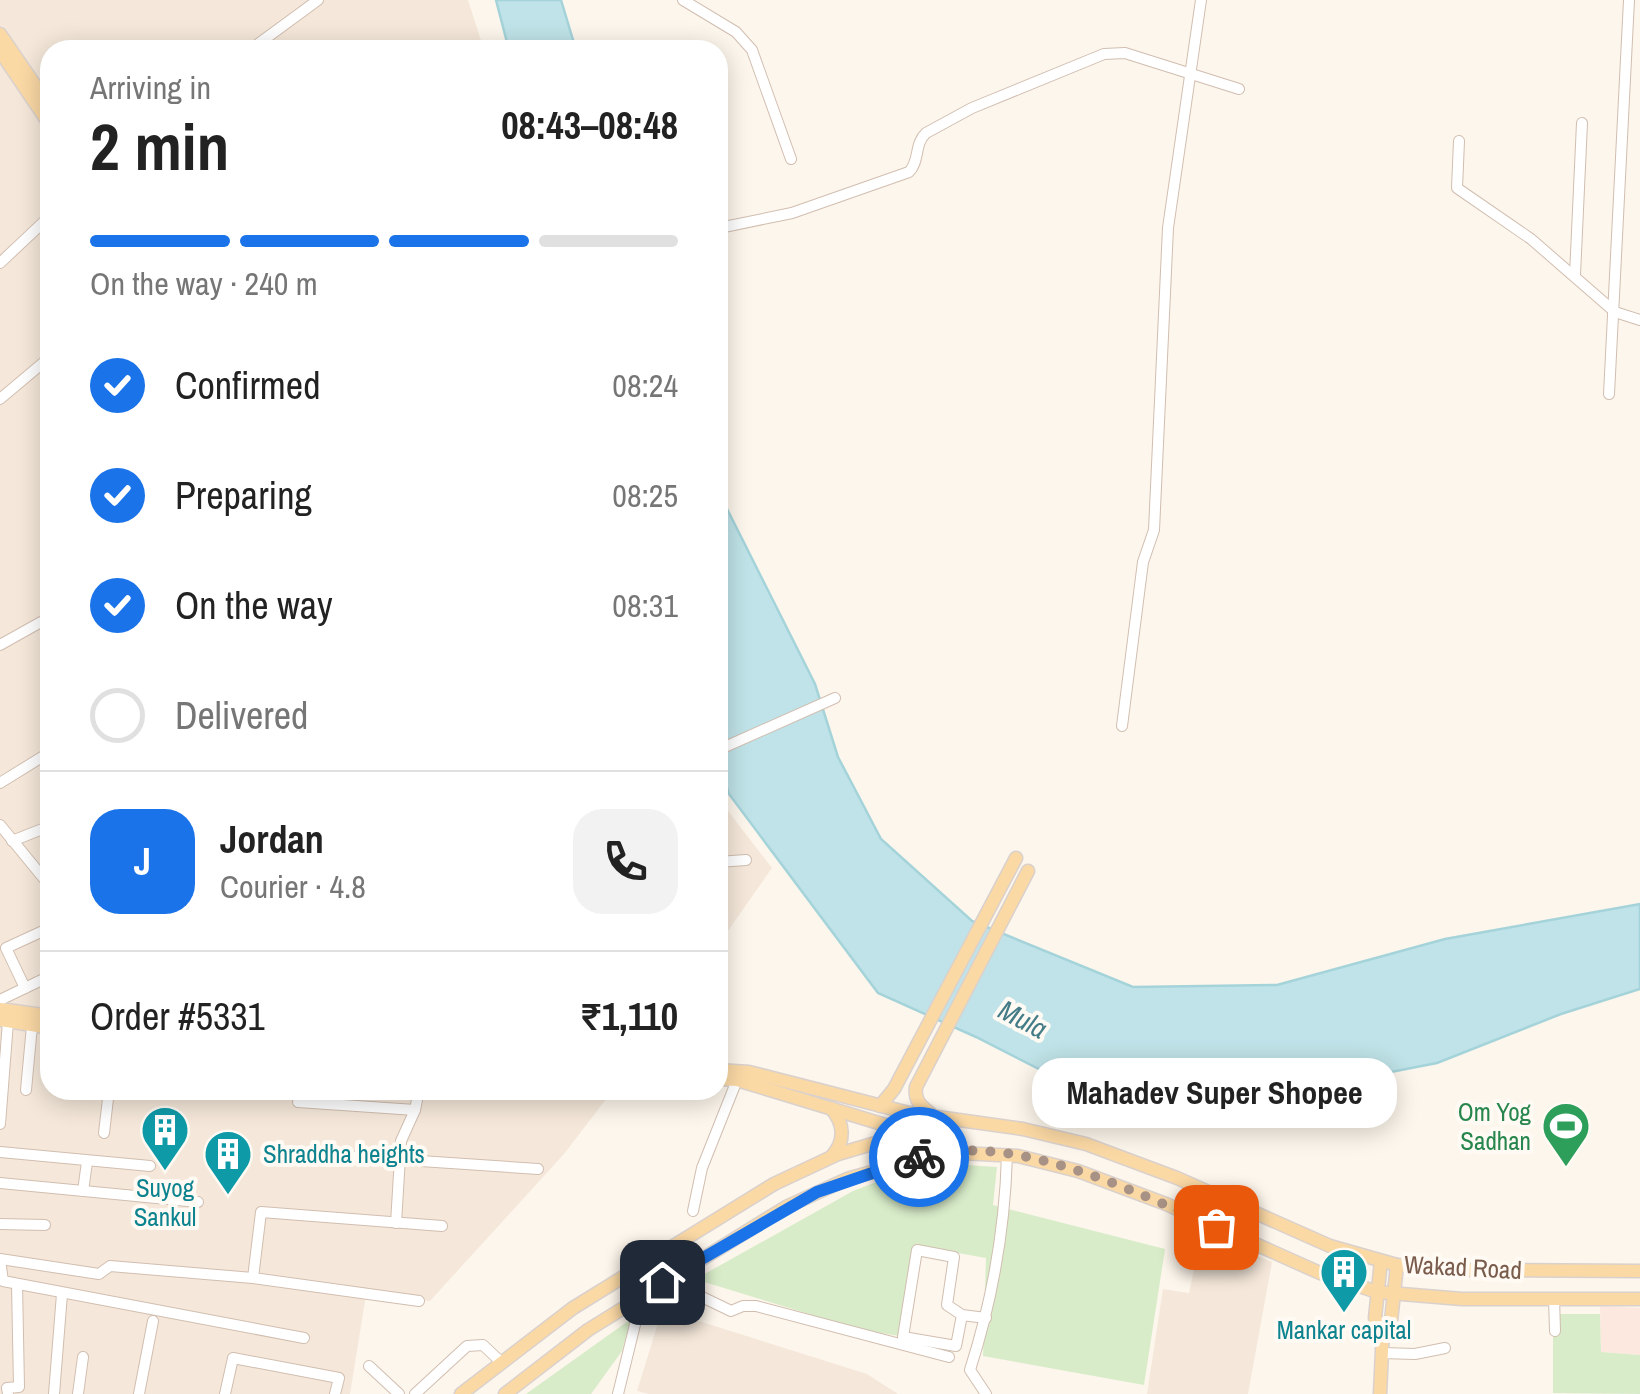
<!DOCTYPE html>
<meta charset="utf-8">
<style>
body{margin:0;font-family:"Archivo Narrow",sans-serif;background:#f2f2f2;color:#222;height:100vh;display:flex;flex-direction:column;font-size:38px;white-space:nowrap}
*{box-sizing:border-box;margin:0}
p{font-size:32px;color:#767676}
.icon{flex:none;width:55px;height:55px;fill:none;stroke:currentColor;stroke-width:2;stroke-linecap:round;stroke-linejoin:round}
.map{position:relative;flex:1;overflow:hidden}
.drawer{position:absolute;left:40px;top:40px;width:688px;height:1060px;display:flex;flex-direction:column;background:#fff;border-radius:30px;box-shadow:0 5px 25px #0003}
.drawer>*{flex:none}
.pin{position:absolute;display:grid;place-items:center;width:85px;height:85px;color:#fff;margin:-42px;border-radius:20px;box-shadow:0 5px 15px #0006}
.courier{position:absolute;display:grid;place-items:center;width:100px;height:100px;margin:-50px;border:8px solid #1a73e8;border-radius:50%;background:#fff;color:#222;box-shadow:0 2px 12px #0007}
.bubble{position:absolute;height:70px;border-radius:30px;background:#fff;box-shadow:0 5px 25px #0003;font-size:32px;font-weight:700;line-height:70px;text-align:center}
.summary em{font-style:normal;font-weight:700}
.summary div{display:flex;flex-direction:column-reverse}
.summary{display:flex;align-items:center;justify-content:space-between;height:170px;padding:0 50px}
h1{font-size:65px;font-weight:700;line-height:75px}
.bar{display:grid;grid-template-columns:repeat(4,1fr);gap:15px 10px;align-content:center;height:120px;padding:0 50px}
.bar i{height:12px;border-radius:8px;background:#e0e0e0}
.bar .on{background:#1a73e8}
.bar p{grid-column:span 4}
.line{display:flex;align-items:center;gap:25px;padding:0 50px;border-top:2px solid #e0e0e0}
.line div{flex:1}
.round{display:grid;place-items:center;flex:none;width:105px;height:105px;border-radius:30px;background:#f2f2f2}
ol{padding:0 50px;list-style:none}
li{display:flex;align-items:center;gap:30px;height:110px}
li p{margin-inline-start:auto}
li .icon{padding:10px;border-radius:50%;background:#1a73e8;color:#fff;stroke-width:4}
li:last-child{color:#767676}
li i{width:55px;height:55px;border:5px solid #e0e0e0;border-radius:50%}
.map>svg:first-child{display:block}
.residential{fill:#f5e8da}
.commercial{fill:#fde8e0}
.green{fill:#d8ecc9}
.water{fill:#bfe3e8;stroke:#a5d3da;stroke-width:2.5}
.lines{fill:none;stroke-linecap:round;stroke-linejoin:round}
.minor-casing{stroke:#d1beb0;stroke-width:12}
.major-casing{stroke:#dad1cd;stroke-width:15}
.minor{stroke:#fff;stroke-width:10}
.major{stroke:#fbd9a5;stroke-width:12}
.done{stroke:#a89285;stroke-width:10;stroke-dasharray:0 18}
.route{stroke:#1a73e8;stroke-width:12}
.labels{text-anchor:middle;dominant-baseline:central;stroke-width:8;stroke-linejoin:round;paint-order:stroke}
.leisure-label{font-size:25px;fill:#27864d;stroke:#fffaf3;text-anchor:end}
.culture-label{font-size:25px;fill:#0d838f;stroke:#fffaf3}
.street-label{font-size:25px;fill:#7a5c4d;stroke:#fffaf3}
.water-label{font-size:28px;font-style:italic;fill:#437c86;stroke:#fffaf3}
</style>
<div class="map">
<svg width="1640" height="1394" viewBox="0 0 1640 1394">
<rect width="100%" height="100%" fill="#fdf6ec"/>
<g class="residential">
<path d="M0,0H468L484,50H50V1090H613L564,1154L430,1301L366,1295L350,1394H0Z"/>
<path d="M718,798L772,868L718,945Z"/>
<path d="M1202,1232L1272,1262L1248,1394H1147L1163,1289L1189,1293Z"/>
<path d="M672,1305L686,1317L867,1374L898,1394H649L637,1391L662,1310Z"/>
</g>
<path class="commercial" d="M1600,1306L1640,1308V1355L1601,1352Z"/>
<g class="green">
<path d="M951,1164L997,1167L993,1205L1165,1249L1144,1385L983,1356L986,1258L914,1245L899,1336L858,1329L701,1281V1276L853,1191L908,1170Z"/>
<path d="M1553,1314H1600L1601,1352L1640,1355V1394L1553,1393Z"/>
<path d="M631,1319L622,1351L591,1394H526Z"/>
</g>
<g class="water">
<path d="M496,0H561L576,50H509Z"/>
<path d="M718,491L815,684L838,757L881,839L972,921L1133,987L1277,985L1445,939L1640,904V989L1561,1014L1437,1063L1237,1102L1096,1098L976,1037L878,993L729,794L718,758Z"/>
</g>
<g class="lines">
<g class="minor-casing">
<g id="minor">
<path d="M683,0L736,32L752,50L791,159"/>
<path d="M250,50L318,0"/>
<path d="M1459,141L1457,188L1531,239L1615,312L1640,320"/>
<path d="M724,227L792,213L909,172C920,161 914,144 926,133L972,108L1104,54L1125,53L1239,89"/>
<path d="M0,263L50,216"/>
<path d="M1575,275L1582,123"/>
<path d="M1609,394L1629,0"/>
<path d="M0,399L50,357"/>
<path d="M0,645L50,617"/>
<path d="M1122,726L1143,562L1154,530L1168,228L1201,0"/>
<path d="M718,750L835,698"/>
<path d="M0,783L50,752"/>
<path d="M0,825L50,886"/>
<path d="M12,841L50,826"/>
<path d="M718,862L746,860"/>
<path d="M25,988L6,948L43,931"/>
<path d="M0,1000L50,976"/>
<path d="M26,1090L32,1026"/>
<path d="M298,1102L415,1110"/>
<path d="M0,1124L8,1022"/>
<path d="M104,1133L109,1090"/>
<path d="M0,1152L150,1166"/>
<path d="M286,1152L538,1169"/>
<path d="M0,1183L198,1202"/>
<path d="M83,1191L87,1162"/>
<path d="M693,1211L702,1168L737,1080"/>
<path d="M396,1223L401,1141L415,1110L419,1090"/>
<path d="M0,1224L45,1225"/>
<path d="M0,1259L99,1274L110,1266L253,1278L419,1301"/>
<path d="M0,1260L3,1281L304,1338"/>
<path d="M675,1274L702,1297L731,1311L743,1306H756L949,1357"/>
<path d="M253,1278L261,1212L442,1226"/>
<path d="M1554,1298L1555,1331"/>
<path d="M962,1315L956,1346L903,1337L917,1250L954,1257L947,1305L962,1315L986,1318"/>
<path d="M1382,1353L1415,1354L1445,1348"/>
<path d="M369,1366L399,1394"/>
<path d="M8,1394L7,1388L19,1387L17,1284"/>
<path d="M54,1394L62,1294"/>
<path d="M78,1394L83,1357"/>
<path d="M139,1394L153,1321"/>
<path d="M225,1394L233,1358L339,1378L335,1394"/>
<path d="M415,1394L467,1346L483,1345L502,1363"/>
<path d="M618,1394L642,1296"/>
<path d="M986,1394L970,1370C992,1301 1005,1229 1007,1155"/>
</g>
</g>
<g class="major-casing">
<g id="major">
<path d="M0,34L50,107"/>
<path d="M0,51L50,125"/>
<path d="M0,1009L50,1016"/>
<path d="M0,1020L50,1028"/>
<path d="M718,1070L749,1072L909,1113L1023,1129L1086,1144L1177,1178L1330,1246L1397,1265L1463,1270L1640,1271"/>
<path d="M718,1079L737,1080L892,1127L928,1154"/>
<path d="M880,1106L894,1089L1016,858"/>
<path d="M831,1108C844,1123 846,1141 832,1156"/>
<path d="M931,1114C921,1106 914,1101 916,1087L1028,871"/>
<path d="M1383,1328L1391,1321L1397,1265"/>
<path d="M461,1394L573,1308L774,1184L838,1154L951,1121"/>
<path d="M505,1394L588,1330L786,1207L847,1179L942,1152L1018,1156L1078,1171L1166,1204L1320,1273L1377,1292L1462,1299H1640"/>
<path d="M1380,1394L1383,1328L1375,1318L1381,1261"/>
</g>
</g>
<use href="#minor" class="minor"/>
<use href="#major" class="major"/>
</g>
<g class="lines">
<path class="done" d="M919,1157C1014,1131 1130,1190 1216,1227"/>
<path class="route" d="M662,1282L817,1192L919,1157"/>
</g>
<defs>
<g id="stadium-pin" transform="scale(2.5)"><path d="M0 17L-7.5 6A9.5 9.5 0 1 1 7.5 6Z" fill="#2e9e5b" stroke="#fffaf3"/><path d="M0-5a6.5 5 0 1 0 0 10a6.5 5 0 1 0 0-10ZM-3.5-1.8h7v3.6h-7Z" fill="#fff"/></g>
<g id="building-pin" transform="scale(2.5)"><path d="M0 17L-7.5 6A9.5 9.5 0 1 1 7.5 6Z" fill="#0f9aa8" stroke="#fffaf3"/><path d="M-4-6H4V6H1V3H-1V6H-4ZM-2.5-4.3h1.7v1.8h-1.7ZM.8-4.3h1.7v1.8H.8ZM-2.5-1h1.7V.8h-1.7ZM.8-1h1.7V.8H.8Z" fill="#fff"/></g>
</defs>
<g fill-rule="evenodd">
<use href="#stadium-pin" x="1566" y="1126"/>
<use href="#building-pin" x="165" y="1130"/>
<use href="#building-pin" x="228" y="1154"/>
<use href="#building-pin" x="1344" y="1272"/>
</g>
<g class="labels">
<g class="leisure-label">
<text x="1531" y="1112">Om Yog<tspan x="1531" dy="29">Sadhan</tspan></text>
</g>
<g class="culture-label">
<text x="263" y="1154" text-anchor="start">Shraddha heights</text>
<text x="165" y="1188">Suyog<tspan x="165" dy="29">Sankul</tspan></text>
<text x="1344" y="1330">Mankar capital</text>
</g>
<g class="street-label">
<text transform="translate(1463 1267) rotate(3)">Wakad Road</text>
</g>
<g class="water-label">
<text transform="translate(1023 1019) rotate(28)">Mula</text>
</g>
</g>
</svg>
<div class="pin" style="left:1216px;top:1227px;background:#ea580c"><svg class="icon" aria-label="bag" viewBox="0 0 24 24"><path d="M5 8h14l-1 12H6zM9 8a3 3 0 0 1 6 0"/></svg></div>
<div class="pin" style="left:662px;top:1282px;background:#1f2937"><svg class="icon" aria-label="home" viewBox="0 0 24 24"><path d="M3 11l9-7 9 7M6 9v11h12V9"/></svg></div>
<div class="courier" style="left:919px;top:1157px"><svg class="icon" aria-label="bike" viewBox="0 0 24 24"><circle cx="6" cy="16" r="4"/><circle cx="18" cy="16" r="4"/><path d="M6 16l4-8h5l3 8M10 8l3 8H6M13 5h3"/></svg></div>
<div class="bubble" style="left:1032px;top:1058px;width:365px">Mahadev Super Shopee</div>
<section class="drawer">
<div class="summary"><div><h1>2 min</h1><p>Arriving in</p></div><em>08:43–08:48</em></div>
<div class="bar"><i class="on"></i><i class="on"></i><i class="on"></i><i></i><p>On the way · 240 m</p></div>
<ol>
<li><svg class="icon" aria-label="check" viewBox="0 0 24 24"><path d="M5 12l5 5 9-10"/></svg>Confirmed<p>08:24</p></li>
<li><svg class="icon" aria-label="check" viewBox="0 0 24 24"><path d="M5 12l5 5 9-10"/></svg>Preparing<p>08:25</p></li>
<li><svg class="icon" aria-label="check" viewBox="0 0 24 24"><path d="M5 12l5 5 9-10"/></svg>On the way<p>08:31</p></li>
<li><i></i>Delivered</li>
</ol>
<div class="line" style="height:180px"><b class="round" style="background:#1a73e8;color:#fff">J</b><div><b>Jordan</b><p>Courier · 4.8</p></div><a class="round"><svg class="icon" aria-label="phone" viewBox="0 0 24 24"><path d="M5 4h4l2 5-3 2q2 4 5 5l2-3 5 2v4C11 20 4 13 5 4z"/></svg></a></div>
<div class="line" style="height:130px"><div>Order #5331</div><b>₹1,110</b></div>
</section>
</div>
